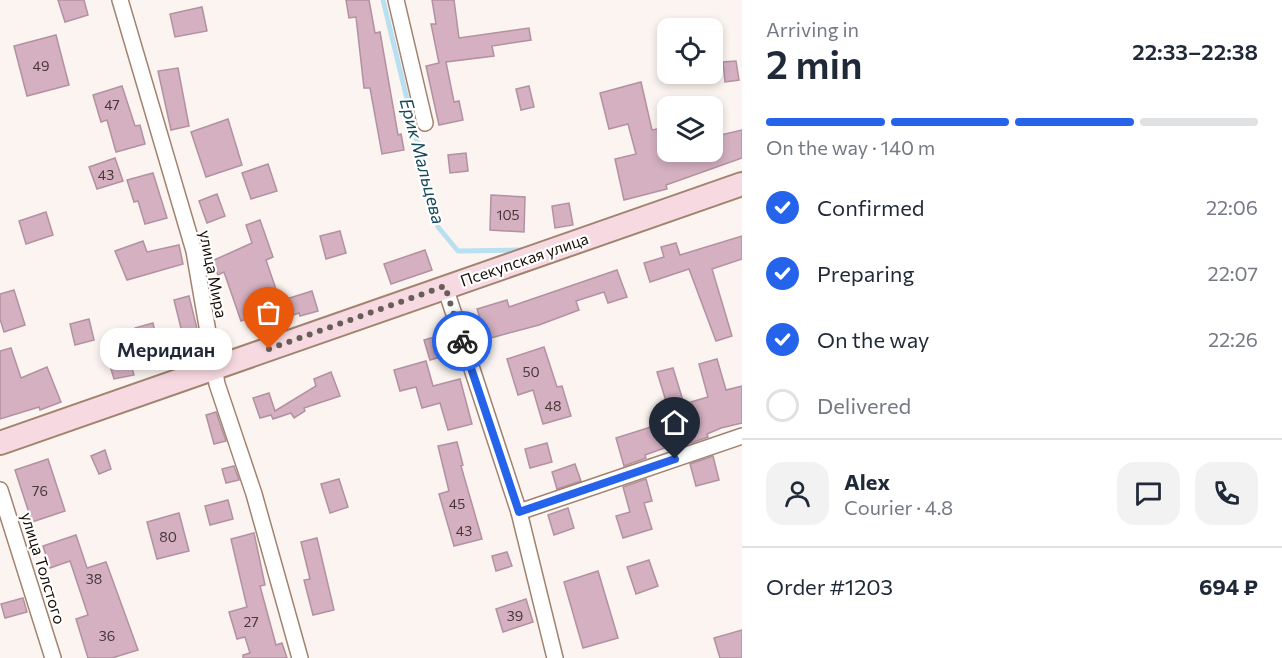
<!DOCTYPE html>
<meta charset="utf-8">
<style>
body{margin:0;font-family:Commissioner,sans-serif;background:#f2f2f3;color:#1f2937;height:100vh;display:flex;flex-direction:column;font-size:22px;white-space:nowrap}
*{box-sizing:border-box;margin:0}
p{font-size:20px;color:#747a83}
.icon{flex:none;width:33px;height:33px;fill:none;stroke:currentColor;stroke-width:2;stroke-linecap:round;stroke-linejoin:round}
.map{position:relative;flex:1;overflow:hidden}
.panel{display:flex;flex-direction:column;background:#fff;width:540px}
.panel>*{flex:none}
.tools{position:absolute;left:657px;top:18px;display:grid;gap:12px}
.tools a{display:grid;place-items:center;width:66px;height:66px;border-radius:12px;background:#fff;box-shadow:0 3px 9px #0003;font-size:30px}
.pin{position:absolute;display:grid;place-items:center;width:51px;height:51px;color:#fff;margin:-62px -26px;border-radius:50% 50% 50% 0;rotate:-45deg;box-shadow:0 0 6px #0007}
.pin .icon{rotate:45deg}
.courier{position:absolute;display:grid;place-items:center;width:60px;height:60px;margin:-30px;border:4px solid #2563eb;border-radius:50%;background:#fff;color:#222;box-shadow:0 2px 8px #0007}
.bubble{position:absolute;height:42px;border-radius:18px;background:#fff;box-shadow:0 3px 9px #0003;font-size:20px;font-weight:600;line-height:42px;text-align:center}
.summary em{font-style:normal;font-weight:600}
.summary div{display:flex;flex-direction:column-reverse}
.summary{display:flex;align-items:center;justify-content:space-between;height:102px;padding:0 24px}
h1{font-size:39px;font-weight:600;line-height:45px}
.bar{display:grid;grid-template-columns:repeat(4,1fr);gap:9px 6px;align-content:center;height:72px;padding:0 24px}
.bar i{height:8px;border-radius:4px;background:#e0e1e3}
.bar .active{background:#2563eb}
.bar p{grid-column:span 4}
.line{display:flex;align-items:center;gap:15px;padding:0 24px;border-top:2px solid #e0e1e3}
.line div{flex:1}
.round{display:grid;place-items:center;flex:none;width:63px;height:63px;border-radius:18px;background:#f2f2f3}
ol{padding:0 24px;list-style:none}
li{display:flex;align-items:center;gap:18px;height:66px}
li p{margin-inline-start:auto}
li .icon{padding:6px;border-radius:50%;background:#2563eb;color:#fff;stroke-width:4}
li:last-child{color:#747a83}
li i{width:33px;height:33px;border:3px solid #e0e1e3;border-radius:50%}
main{display:flex;flex:1;min-height:0}
.map>svg:first-child{display:block}
.lines{fill:none;stroke-linecap:round;stroke-linejoin:round}
.stream{stroke:#b9e0f0;stroke-width:5}
.building{fill:#d4b0c1;stroke:#b391a1;stroke-width:1.5}
.street-casing{stroke:#a1836f;stroke-width:18}
.secondary-casing{stroke:#a1836f;stroke-width:26}
.street{stroke:#fff;stroke-width:15}
.secondary{stroke:#f7dae1;stroke-width:22}
.done{stroke:#685e59;stroke-width:6;stroke-dasharray:0 10.8}
.route{stroke:#2563eb;stroke-width:8}
.labels{text-anchor:middle;dominant-baseline:central;stroke-width:4.5;stroke-linejoin:round;paint-order:stroke}
.number-label{font-size:14px;fill:#483636}
.street-label{font-size:16px;fill:#190e07;stroke:#fff}
.water-label{font-size:18px;font-style:italic;fill:#16485b;stroke:#fff}
</style>
<main>
<div class="map">
<svg width="742" height="658" viewBox="0 0 742 658">
<rect width="100%" height="100%" fill="#fbf4f0"/>
<g class="lines">
<path class="stream" d="M383,0L438,227L458,251L524,250"/>
</g>
<g class="building">
<path d="M58,0H84L88,15L65,22Z"/>
<path d="M346,0H369L375,33L380,32L398,135L401,134L404,150L382,154L370,88H364L356,17L349,18Z"/>
<path d="M432,0H454L459,38L529,28L531,40L492,46L494,56L446,62L454,102L459,101L463,120L439,125L426,66L439,63L431,24H436Z"/>
<path d="M202,7L207,31L175,37L170,14Z"/>
<path d="M56,35L69,85L27,96L14,46Z"/>
<path d="M736,61L739,80L725,82L723,62Z"/>
<path d="M178,68L189,126L171,130L158,71Z"/>
<path d="M641,82L652,130L668,127V152H712V137L742,130V158L666,185L667,189L624,200L615,159L636,154L628,124L609,129L600,93Z"/>
<path d="M122,86L135,126L140,125L145,144L116,152L107,120L101,122L93,95Z"/>
<path d="M529,86L534,107L521,110L516,89Z"/>
<path d="M228,119L242,165L206,177L191,132Z"/>
<path d="M466,153L468,171L450,173L448,155Z"/>
<path d="M115,158L123,181L97,189L89,167Z"/>
<path d="M268,164L277,191L251,199L242,173Z"/>
<path d="M153,173L167,218L145,224L138,201L134,202L127,180Z"/>
<path d="M217,194L225,216L207,223L199,201Z"/>
<path d="M491,195L525,197L524,232L490,230Z"/>
<path d="M569,203L573,225L555,228L552,206Z"/>
<path d="M46,212L53,235L26,244L19,221Z"/>
<path d="M260,220L273,257L266,260L280,301L312,291L318,311L300,316L299,313L276,321L274,315L251,323L249,318L241,321L224,272L218,275L212,261L252,243L246,225Z"/>
<path d="M340,231L346,253L326,259L320,236Z"/>
<path d="M742,236V259L712,269L732,336L716,341L689,269L650,282L644,263L664,257L661,247L676,243L680,255Z"/>
<path d="M143,241L147,252L179,245L183,264L127,280L115,251Z"/>
<path d="M425,250L432,270L391,284L384,264Z"/>
<path d="M617,270L627,297L608,303L604,292L576,301L579,310L539,325L487,339L477,309L507,300L509,307Z"/>
<path d="M14,290L25,325L4,332L0,319V294Z"/>
<path d="M189,296L200,341L185,344L174,300Z"/>
<path d="M89,319L94,340L75,345L70,324Z"/>
<path d="M153,323L160,356L141,360L135,328Z"/>
<path d="M445,334L451,354L430,360L424,340Z"/>
<path d="M544,347L557,387L562,386L571,416L543,424L533,390L518,395L507,359Z"/>
<path d="M11,348L21,378L47,367L61,402L40,410L39,407L0,419V351Z"/>
<path d="M127,351L134,375L114,379L107,356Z"/>
<path d="M717,359L726,390L742,386V423L721,428L707,434L708,437L685,445L684,441L645,455L646,458L624,466L616,438L654,426L652,420L670,414L657,372L673,368L684,404L708,397L699,364Z"/>
<path d="M426,361L433,386L460,379L472,424L448,430L440,403L422,408L416,387L400,391L394,370Z"/>
<path d="M331,372L340,396L304,408L305,411L294,418L291,413L273,419L271,415L260,418L253,398L269,393L275,411L316,386L314,379Z"/>
<path d="M216,412L226,441L214,444L206,415Z"/>
<path d="M457,442L463,465L461,466L482,539L454,546L439,494L449,491L438,446Z"/>
<path d="M547,443L552,462L530,468L525,449Z"/>
<path d="M105,450L111,469L99,474L91,456Z"/>
<path d="M713,456L719,480L696,486L690,464Z"/>
<path d="M48,459L65,511L32,522L15,470Z"/>
<path d="M575,464L581,481L557,489L552,472Z"/>
<path d="M234,466L239,480L226,483L222,469Z"/>
<path d="M339,479L348,507L330,513L321,484Z"/>
<path d="M646,479L652,501L644,503L652,529L623,538L616,516L630,512L623,487Z"/>
<path d="M228,500L233,519L210,525L205,506Z"/>
<path d="M568,508L574,528L554,535L548,515Z"/>
<path d="M179,513L189,551L157,559L147,522Z"/>
<path d="M254,533L265,585L260,586L276,645L282,643L287,658H243V655L250,653L245,637L237,639L229,612L247,607L231,539Z"/>
<path d="M76,535L87,568L106,562L138,650L112,658H88L76,619L88,615L70,561L50,568L43,546Z"/>
<path d="M317,538L334,610L313,615L304,580L310,579L301,542Z"/>
<path d="M507,552L512,566L496,571L492,556Z"/>
<path d="M649,560L658,586L636,594L627,567Z"/>
<path d="M598,571L618,638L583,648L564,582Z"/>
<path d="M23,598L27,612L5,618L1,604Z"/>
<path d="M526,599L533,622L503,632L496,609Z"/>
<path d="M742,630V658H720L714,638Z"/>
</g>
<g class="lines">
<g class="street-casing">
<g id="street">
<path d="M120,0L194,251L217,384L254,494L300,658"/>
<path d="M396,0L425,123"/>
<path d="M445,287L519,512L555,658"/>
<path d="M0,490L53,658"/>
<path d="M519,512L742,436"/>
</g>
</g>
<g class="secondary-casing">
<path id="secondary" d="M0,443L742,184"/>
</g>
<use href="#street" class="street"/>
<use href="#secondary" class="secondary"/>
</g>
<g class="lines">
<path class="done" d="M269,349L445,286L462,341"/>
<path class="route" d="M462,341L519,512L675,459"/>
</g>
<g class="labels">
<g class="number-label">
<text x="41" y="65">49</text>
<text x="112" y="104">47</text>
<text x="106" y="174">43</text>
<text x="508" y="214">105</text>
<text x="531" y="371">50</text>
<text x="553" y="405">48</text>
<text x="40" y="490">76</text>
<text x="457" y="503">45</text>
<text x="464" y="530">43</text>
<text x="168" y="536">80</text>
<text x="94" y="578">38</text>
<text x="515" y="615">39</text>
<text x="251" y="621">27</text>
<text x="107" y="635">36</text>
</g>
<g class="street-label">
<text transform="translate(524 259) rotate(-19)">Псекупская улица</text>
<text transform="translate(214 274) rotate(79)">улица Мира</text>
<text transform="translate(44 568) rotate(73)">улица Толстого</text>
</g>
<g class="water-label">
<text transform="translate(423 161) rotate(75)">Ерик Мальцева</text>
</g>
</g>
</svg>
<div class="tools">
<a><svg class="icon" aria-label="locate" viewBox="0 0 24 24"><circle cx="12" cy="12" r="6"/><path d="M12 2v4M12 18v4M2 12h4M18 12h4"/></svg></a>
<a><svg class="icon" aria-label="layers" viewBox="0 0 24 24"><path d="M12 4l9 5-9 5-9-5zM3 14l9 5 9-5"/></svg></a>
</div>
<div class="pin" style="left:269px;top:349px;background:#ea580c"><svg class="icon" aria-label="bag" viewBox="0 0 24 24"><path d="M5 8h14l-1 12H6zM9 8a3 3 0 0 1 6 0"/></svg></div>
<div class="pin" style="left:675px;top:459px;background:#1f2937"><svg class="icon" aria-label="home" viewBox="0 0 24 24"><path d="M3 11l9-7 9 7M6 9v11h12V9"/></svg></div>
<div class="courier" style="left:462px;top:341px"><svg class="icon" aria-label="bike" viewBox="0 0 24 24"><circle cx="6" cy="16" r="4"/><circle cx="18" cy="16" r="4"/><path d="M6 16l4-8h5l3 8M10 8l3 8H6M13 5h3"/></svg></div>
<div class="bubble" style="left:100px;top:328px;width:132px">Меридиан</div>
</div>
<section class="panel">
<div class="summary"><div><h1>2 min</h1><p>Arriving in</p></div><em>22:33–22:38</em></div>
<div class="bar"><i class="active"></i><i class="active"></i><i class="active"></i><i></i><p>On the way · 140 m</p></div>
<ol>
<li><svg class="icon" aria-label="check" viewBox="0 0 24 24"><path d="M5 12l5 5 9-10"/></svg>Confirmed<p>22:06</p></li>
<li><svg class="icon" aria-label="check" viewBox="0 0 24 24"><path d="M5 12l5 5 9-10"/></svg>Preparing<p>22:07</p></li>
<li><svg class="icon" aria-label="check" viewBox="0 0 24 24"><path d="M5 12l5 5 9-10"/></svg>On the way<p>22:26</p></li>
<li><i></i>Delivered</li>
</ol>
<div class="line" style="height:108px"><a class="round"><svg class="icon" aria-label="person" viewBox="0 0 24 24"><circle cx="12" cy="8" r="4"/><path d="M4 21q1-7 8-7t8 7"/></svg></a><div><b>Alex</b><p>Courier · 4.8</p></div><a class="round"><svg class="icon" aria-label="chat" viewBox="0 0 24 24"><path d="M4 5h16v11H9l-5 4z"/></svg></a><a class="round"><svg class="icon" aria-label="phone" viewBox="0 0 24 24"><path d="M5 4h4l2 5-3 2q2 4 5 5l2-3 5 2v4C11 20 4 13 5 4z"/></svg></a></div>
<div class="line" style="height:78px"><div>Order #1203</div><b>694 ₽</b></div>
</section>
</main>
